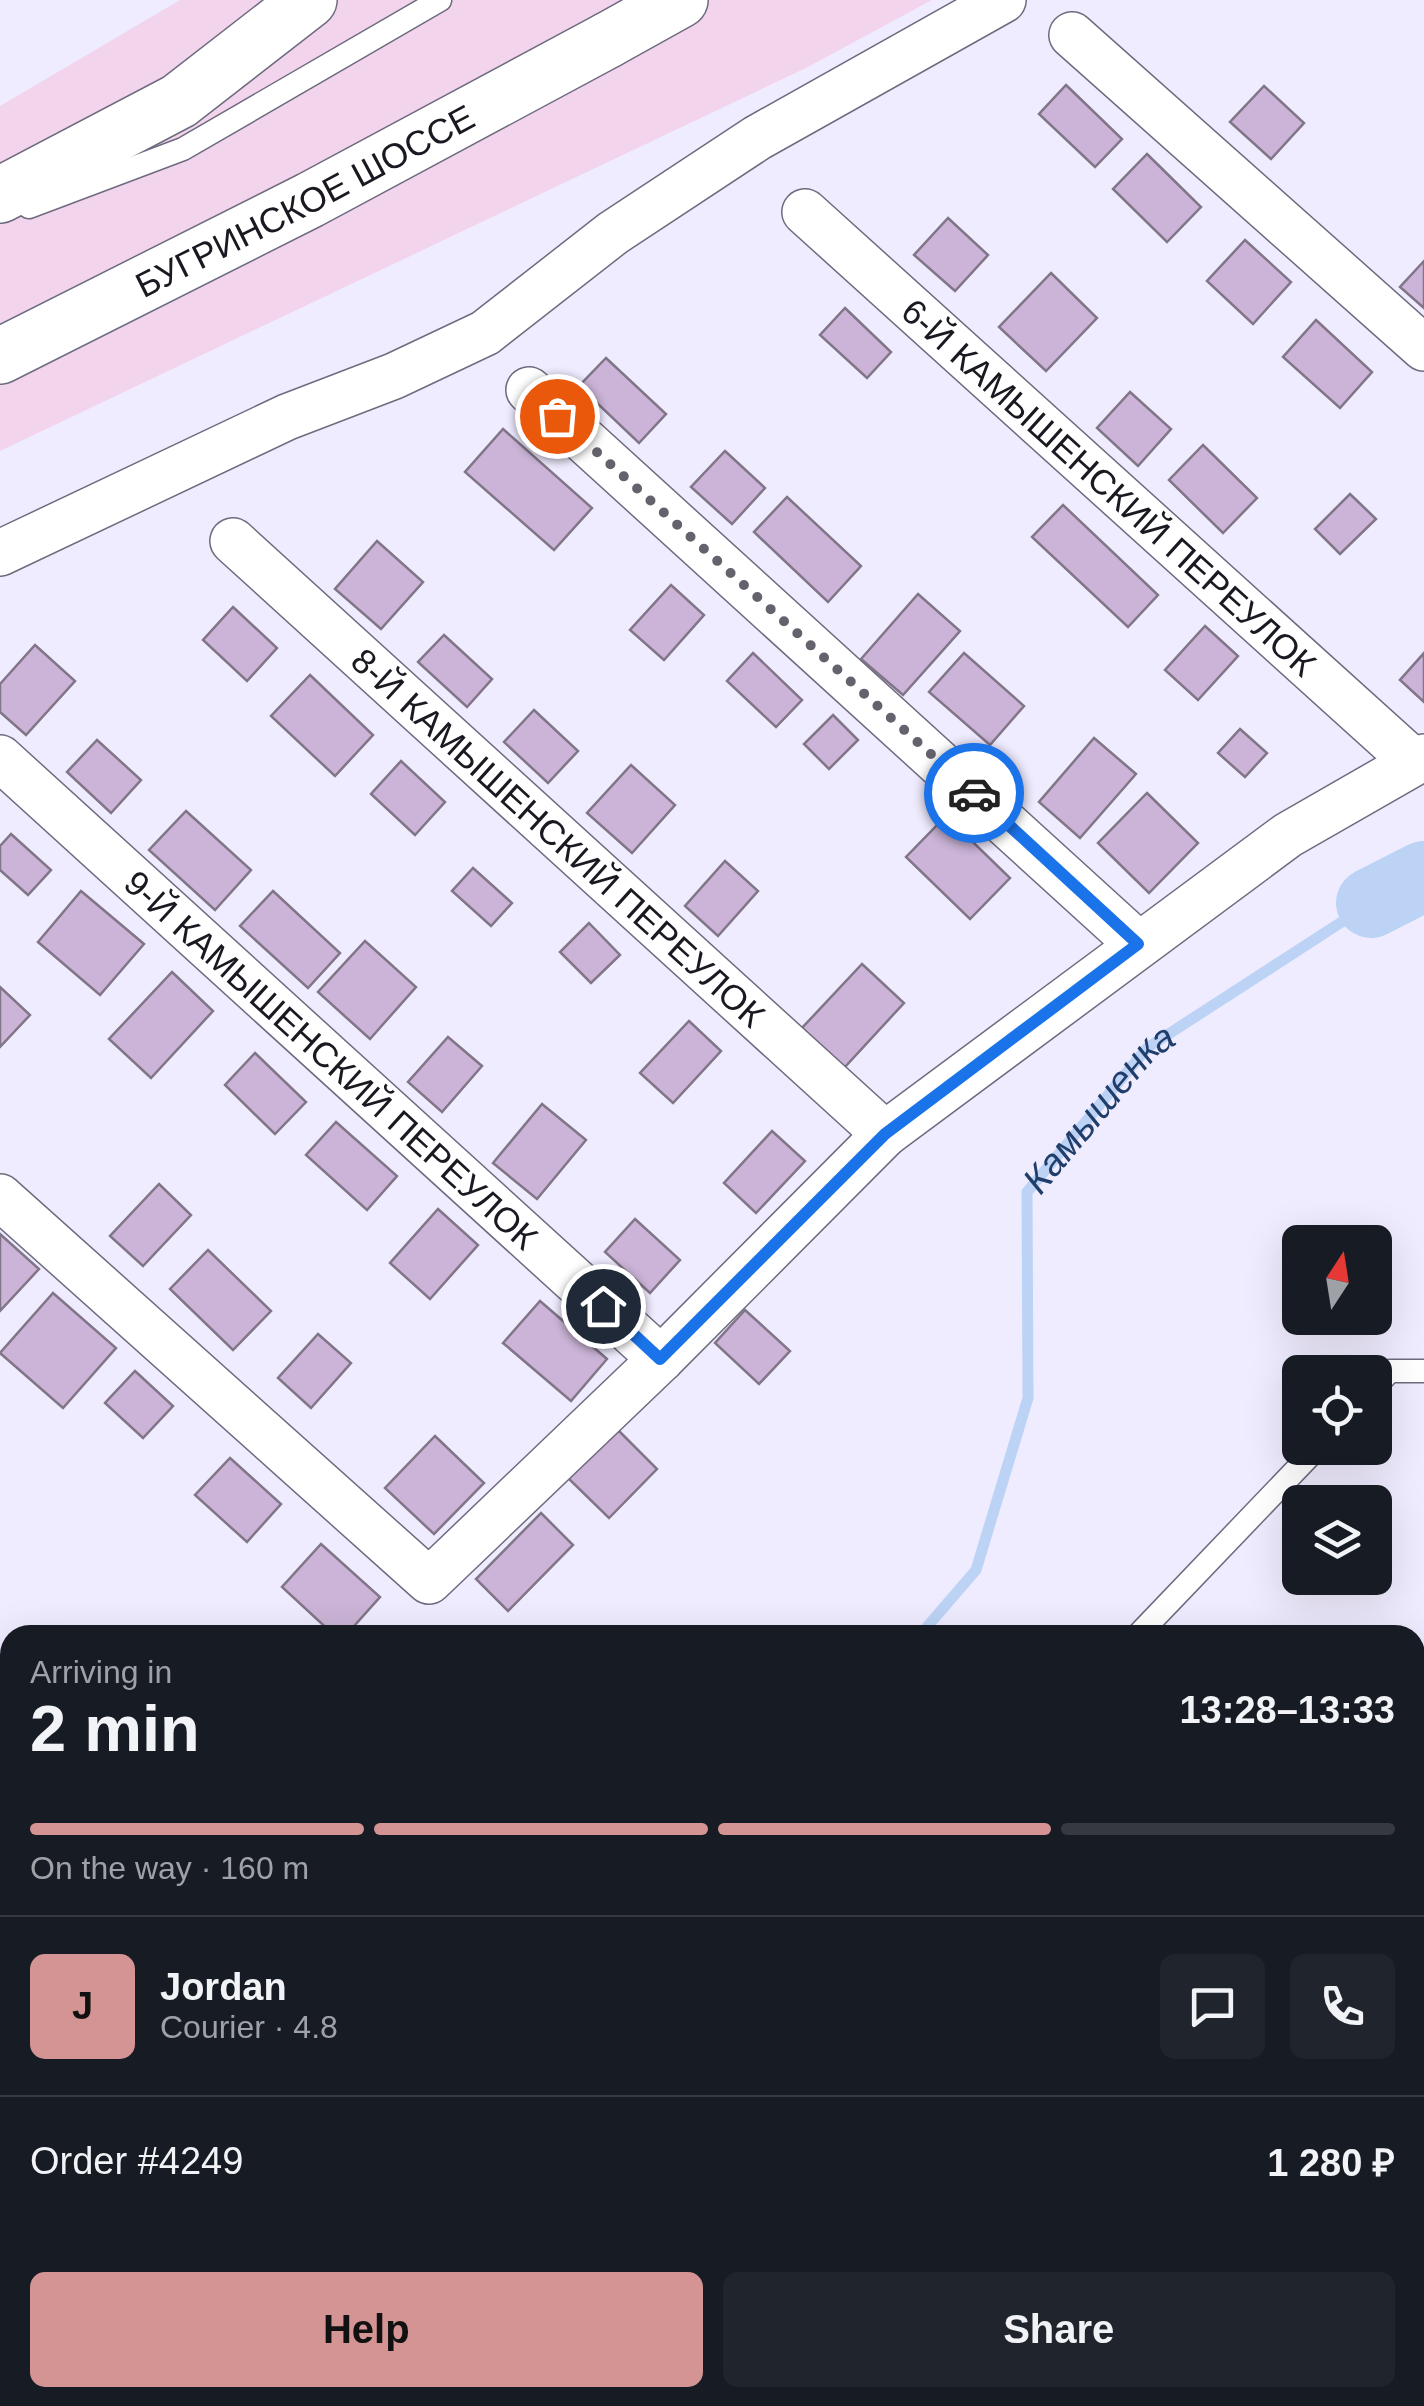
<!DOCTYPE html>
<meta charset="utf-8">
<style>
body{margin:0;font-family:Arial,sans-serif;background:#20242c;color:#f1f3f6;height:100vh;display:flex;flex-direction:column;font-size:38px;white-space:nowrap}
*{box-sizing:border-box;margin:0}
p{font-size:32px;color:#9ea1a6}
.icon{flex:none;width:55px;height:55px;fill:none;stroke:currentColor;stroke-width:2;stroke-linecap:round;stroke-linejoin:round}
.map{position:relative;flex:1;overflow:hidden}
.drawer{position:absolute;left:0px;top:1625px;width:1425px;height:782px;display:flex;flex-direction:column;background:#171b24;border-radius:30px 30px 0 0;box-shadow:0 10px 40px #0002}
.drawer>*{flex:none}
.needle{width:65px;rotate:12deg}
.fabs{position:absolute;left:1282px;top:1225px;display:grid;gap:20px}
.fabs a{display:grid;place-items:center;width:110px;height:110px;border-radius:15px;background:#171b24;box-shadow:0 10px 40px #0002;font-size:50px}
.pin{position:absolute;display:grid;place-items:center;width:85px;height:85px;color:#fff;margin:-42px;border:5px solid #fff;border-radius:50%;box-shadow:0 2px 10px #0007}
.courier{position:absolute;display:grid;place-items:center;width:100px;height:100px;margin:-50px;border:8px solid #1a73e8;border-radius:50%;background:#fff;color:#222;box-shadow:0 2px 12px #0007}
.summary em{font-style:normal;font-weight:600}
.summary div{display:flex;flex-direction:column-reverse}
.summary{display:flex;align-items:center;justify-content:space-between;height:170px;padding:0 30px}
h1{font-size:65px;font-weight:600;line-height:75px}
.bar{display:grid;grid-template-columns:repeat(4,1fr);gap:15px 10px;align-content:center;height:120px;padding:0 30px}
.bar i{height:12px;border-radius:8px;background:#363941}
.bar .active{background:#d49493}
.bar p{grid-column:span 4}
.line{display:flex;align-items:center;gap:25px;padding:0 30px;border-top:2px solid #363941}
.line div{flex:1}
.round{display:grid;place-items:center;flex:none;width:105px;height:105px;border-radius:15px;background:#20242c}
.primary-button{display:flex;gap:20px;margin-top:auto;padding:20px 30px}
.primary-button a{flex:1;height:115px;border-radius:15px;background:#d49493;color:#111;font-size:40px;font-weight:600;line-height:115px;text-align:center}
.primary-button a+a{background:#20242c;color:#f1f3f6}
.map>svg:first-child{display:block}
.green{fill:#f2d5ed}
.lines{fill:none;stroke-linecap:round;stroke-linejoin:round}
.stream{stroke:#bcd3f5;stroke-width:11}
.river{stroke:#bcd3f5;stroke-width:70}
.building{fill:#cbb4d7;stroke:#817588;stroke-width:2.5}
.service-casing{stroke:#6f6b7f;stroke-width:25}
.minor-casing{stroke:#6f6b7f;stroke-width:48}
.primary-casing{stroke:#6f6b7f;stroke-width:58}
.trunk-casing{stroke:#6f6b7f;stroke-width:58}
.service{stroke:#fff;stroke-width:22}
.minor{stroke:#fff;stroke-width:45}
.primary{stroke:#fff;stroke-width:55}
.trunk{stroke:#fff;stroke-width:55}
.done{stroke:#65626e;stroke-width:10;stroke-dasharray:0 18}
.route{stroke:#1a73e8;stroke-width:12}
.labels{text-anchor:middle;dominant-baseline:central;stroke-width:9;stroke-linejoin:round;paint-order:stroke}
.street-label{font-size:35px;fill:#1a1820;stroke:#f0ecff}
.water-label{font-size:38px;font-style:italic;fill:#213e6a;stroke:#f0ecff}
</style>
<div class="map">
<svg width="1424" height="2406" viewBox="0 0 1424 2406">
<rect width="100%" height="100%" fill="#f0ecff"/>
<g class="green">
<path d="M180,0H932L808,67L0,451V106Z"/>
<path d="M0,1905L10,1910V2398H247L240,2406H0Z"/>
</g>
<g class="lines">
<g class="stream">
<path id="s1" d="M920,1635L976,1570L1028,1398L1027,1192L1147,1048L1371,903"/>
<path d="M0,1858L10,1863"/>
</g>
<path class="river" d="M1371,903L1424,876"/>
</g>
<g class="building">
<path d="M1066,85L1122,139L1095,167L1039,114Z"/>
<path d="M1264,86L1304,123L1271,159L1230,122Z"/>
<path d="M1147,154L1201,207L1167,242L1113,189Z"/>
<path d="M948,218L988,255L955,291L914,255Z"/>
<path d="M1245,240L1291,282L1253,324L1207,281Z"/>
<path d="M1424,261V308L1400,287Z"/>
<path d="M1051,273L1097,318L1046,371L999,327Z"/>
<path d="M845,308L891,352L867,378L820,335Z"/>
<path d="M1316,320L1372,372L1340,408L1283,357Z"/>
<path d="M606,358L666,414L639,443L579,386Z"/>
<path d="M1130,392L1171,429L1138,466L1097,428Z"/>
<path d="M503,429L592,508L554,550L465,472Z"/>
<path d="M1203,445L1257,498L1223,533L1169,480Z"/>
<path d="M725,451L765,488L732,524L691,487Z"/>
<path d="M1350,494L1376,519L1340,554L1315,529Z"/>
<path d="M787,497L861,566L828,602L754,532Z"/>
<path d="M1063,505L1158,595L1128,627L1032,537Z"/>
<path d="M377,541L423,582L381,629L335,589Z"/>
<path d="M671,585L704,615L664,660L630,630Z"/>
<path d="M918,594L960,631L903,695L861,659Z"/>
<path d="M233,607L277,648L247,681L203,640Z"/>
<path d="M1205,626L1238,656L1198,700L1165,670Z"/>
<path d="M444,635L492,679L467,707L418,662Z"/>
<path d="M35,645L75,681L26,735L0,712V684Z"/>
<path d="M753,653L802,700L776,727L727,681Z"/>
<path d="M964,653L1024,706L990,745L929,692Z"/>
<path d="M1424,653V702L1400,680Z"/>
<path d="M310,675L373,735L335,776L271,716Z"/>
<path d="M534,710L578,751L548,783L504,742Z"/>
<path d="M833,715L858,740L829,769L804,744Z"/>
<path d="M1240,729L1267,753L1245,777L1218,753Z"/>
<path d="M1094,738L1136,774L1080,838L1039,802Z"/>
<path d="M97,740L141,780L111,813L67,772Z"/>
<path d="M401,761L445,802L415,835L371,794Z"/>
<path d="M631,765L675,805L632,853L587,813Z"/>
<path d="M1147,793L1198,843L1149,893L1098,843Z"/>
<path d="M186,811L251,870L215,910L149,850Z"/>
<path d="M946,816L1010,878L970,919L906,857Z"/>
<path d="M11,834L51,870L28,895L0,870V846Z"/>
<path d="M725,861L758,891L718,936L685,906Z"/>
<path d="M473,868L512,903L491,926L452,891Z"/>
<path d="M81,891L144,944L100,995L38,942Z"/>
<path d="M273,891L340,953L308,988L240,926Z"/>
<path d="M589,923L620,955L591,983L560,952Z"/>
<path d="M365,941L416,987L370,1039L318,992Z"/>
<path d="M862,964L904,1003L844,1068L801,1029Z"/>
<path d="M172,972L213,1011L151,1078L109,1039Z"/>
<path d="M0,987L30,1015L0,1047Z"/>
<path d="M689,1021L721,1051L673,1103L640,1073Z"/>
<path d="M448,1037L482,1066L442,1112L408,1082Z"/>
<path d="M255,1053L306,1102L275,1134L225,1085Z"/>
<path d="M542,1104L586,1140L537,1199L493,1163Z"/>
<path d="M336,1122L397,1176L367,1210L306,1155Z"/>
<path d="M772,1131L805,1161L756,1213L724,1183Z"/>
<path d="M159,1184L191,1215L143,1266L110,1236Z"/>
<path d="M438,1209L478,1245L430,1299L390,1263Z"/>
<path d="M635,1219L680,1260L650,1293L605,1252Z"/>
<path d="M0,1234L39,1269L0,1311Z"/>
<path d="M208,1250L271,1311L233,1350L170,1289Z"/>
<path d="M53,1293L116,1348L63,1408L0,1353Z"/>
<path d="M540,1301L607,1359L571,1401L503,1343Z"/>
<path d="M745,1310L790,1351L759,1384L715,1343Z"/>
<path d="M318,1334L351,1363L311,1408L278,1378Z"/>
<path d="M135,1371L173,1406L143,1438L105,1403Z"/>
<path d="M616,1428L657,1469L609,1518L568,1478Z"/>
<path d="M435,1436L484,1483L434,1534L385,1488Z"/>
<path d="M230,1458L281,1504L247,1542L195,1495Z"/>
<path d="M541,1513L573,1545L508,1611L476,1579Z"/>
<path d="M321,1544L380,1597L346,1635H334L282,1587Z"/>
</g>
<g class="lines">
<g class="service-casing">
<g id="service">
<path d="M29,207L183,149L440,0"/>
<path d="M1375,1387L1390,1371H1424"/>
<path d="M1138,1635L1317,1448"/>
<path d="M1415,2012L1424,2014"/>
<path d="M401,2406L409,2398"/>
</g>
</g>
<g class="minor-casing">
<g id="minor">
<path d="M1072,35L1424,348"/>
<path id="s2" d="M805,212L1414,762"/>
<path d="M529,390L1138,944"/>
<path id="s3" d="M233,541L885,1134"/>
<path d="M0,553L287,417L394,376L485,333L613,233L757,138L1003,0"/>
<path id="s4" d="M0,758L661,1359"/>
<path d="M0,1197L429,1581L661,1359L885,1134L1288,835L1424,757"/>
</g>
</g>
<g class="primary-casing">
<g id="primary">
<path d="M0,195L179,101L309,0"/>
<path id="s5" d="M0,356L310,200L608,40"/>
</g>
</g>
<g class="trunk-casing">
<path id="trunk" d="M608,40L680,0"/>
</g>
<use href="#service" class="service"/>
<use href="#minor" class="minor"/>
<use href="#primary" class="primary"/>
<use href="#trunk" class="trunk"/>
</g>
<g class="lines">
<path class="done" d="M557,416L974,793"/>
<path class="route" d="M603,1306L660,1359L885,1134L1138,944L974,793"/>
</g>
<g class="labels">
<g class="street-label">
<text stroke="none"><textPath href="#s5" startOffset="342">БУГРИНСКОЕ ШОССЕ</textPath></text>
<text stroke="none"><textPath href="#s2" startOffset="410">6-Й КАМЫШЕНСКИЙ ПЕРЕУЛОК</textPath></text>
<text stroke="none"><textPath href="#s3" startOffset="440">8-Й КАМЫШЕНСКИЙ ПЕРЕУЛОК</textPath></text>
<text stroke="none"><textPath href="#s4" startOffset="448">9-Й КАМЫШЕНСКИЙ ПЕРЕУЛОК</textPath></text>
</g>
<g class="water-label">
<text stroke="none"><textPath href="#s1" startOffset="582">Камышенка</textPath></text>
</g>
</g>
</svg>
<div class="fabs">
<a><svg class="needle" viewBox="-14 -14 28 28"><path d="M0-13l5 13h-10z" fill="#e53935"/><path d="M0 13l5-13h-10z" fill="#9ea1a6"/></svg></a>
<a><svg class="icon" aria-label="locate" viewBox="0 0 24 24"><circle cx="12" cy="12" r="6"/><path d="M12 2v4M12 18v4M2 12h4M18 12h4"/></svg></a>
<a><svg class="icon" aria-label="layers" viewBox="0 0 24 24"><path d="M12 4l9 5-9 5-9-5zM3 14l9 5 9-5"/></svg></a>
</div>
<div class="pin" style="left:557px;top:416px;background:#ea580c"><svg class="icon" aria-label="bag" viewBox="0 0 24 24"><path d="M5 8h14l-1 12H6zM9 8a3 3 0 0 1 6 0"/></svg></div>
<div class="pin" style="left:603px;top:1306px;background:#1f2937"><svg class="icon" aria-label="home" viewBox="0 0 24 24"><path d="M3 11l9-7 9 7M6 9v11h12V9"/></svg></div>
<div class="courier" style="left:974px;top:793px"><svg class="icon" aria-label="car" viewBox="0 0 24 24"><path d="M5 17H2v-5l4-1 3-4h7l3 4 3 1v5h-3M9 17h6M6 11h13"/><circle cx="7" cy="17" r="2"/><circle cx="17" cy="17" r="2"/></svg></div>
<section class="drawer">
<div class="summary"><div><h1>2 min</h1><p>Arriving in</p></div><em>13:28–13:33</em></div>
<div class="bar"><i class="active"></i><i class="active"></i><i class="active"></i><i></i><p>On the way · 160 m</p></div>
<div class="line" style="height:180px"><b class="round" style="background:#d49493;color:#111">J</b><div><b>Jordan</b><p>Courier · 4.8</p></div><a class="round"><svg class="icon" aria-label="chat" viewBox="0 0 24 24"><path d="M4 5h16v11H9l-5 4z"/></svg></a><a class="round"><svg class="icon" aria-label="phone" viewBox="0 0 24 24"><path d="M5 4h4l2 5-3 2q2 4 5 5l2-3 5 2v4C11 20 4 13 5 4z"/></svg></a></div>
<div class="line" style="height:130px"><div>Order #4249</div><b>1 280 ₽</b></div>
<div class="primary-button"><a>Help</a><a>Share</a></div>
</section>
</div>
